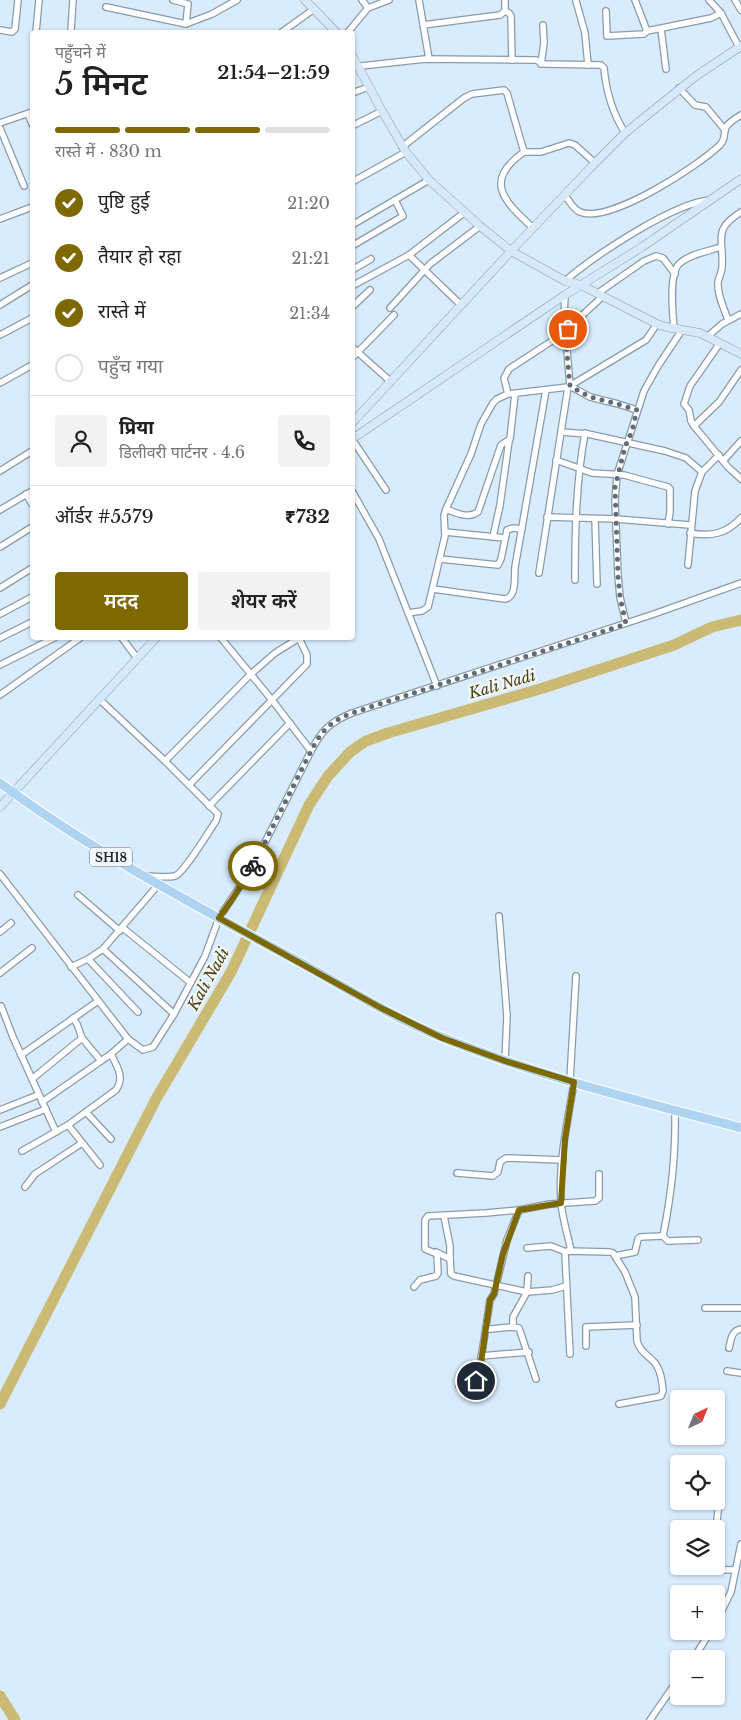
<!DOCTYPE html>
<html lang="hi">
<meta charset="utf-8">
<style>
body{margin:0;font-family:"Libre Baskerville","Noto Sans Devanagari",serif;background:#f2f2f2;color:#202124;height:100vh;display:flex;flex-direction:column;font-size:19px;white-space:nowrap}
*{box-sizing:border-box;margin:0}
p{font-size:16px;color:#757577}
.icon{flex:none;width:28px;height:28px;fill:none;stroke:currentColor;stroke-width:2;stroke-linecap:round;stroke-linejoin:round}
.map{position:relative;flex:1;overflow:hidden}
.drawer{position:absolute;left:30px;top:30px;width:325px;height:610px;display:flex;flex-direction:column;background:#fff;border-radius:5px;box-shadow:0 1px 4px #0004}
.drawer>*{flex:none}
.needle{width:32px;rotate:43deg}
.buttons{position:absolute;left:670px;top:1390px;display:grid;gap:10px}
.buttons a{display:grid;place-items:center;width:55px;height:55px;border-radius:5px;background:#fff;box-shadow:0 1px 4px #0004;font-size:25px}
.pin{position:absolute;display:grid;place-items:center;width:42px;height:42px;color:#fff;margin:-21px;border:2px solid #fff;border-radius:50%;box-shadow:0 1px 5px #0007}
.courier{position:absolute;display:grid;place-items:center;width:50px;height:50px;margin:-25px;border:4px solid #7d6900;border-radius:50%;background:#fff;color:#222;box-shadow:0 1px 6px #0007}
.headline em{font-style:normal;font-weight:600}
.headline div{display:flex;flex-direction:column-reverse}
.headline{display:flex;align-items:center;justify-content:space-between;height:85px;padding:0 25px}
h1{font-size:32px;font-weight:600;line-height:38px}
.bar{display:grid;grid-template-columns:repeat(4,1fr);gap:8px 5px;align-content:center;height:60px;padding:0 25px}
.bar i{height:6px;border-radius:4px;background:#e0e0e0}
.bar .current{background:#7d6900}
.bar p{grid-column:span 4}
.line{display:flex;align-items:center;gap:12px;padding:0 25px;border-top:1px solid #e0e0e0}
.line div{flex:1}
.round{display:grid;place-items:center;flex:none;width:52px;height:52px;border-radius:5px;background:#f2f2f2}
ol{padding:0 25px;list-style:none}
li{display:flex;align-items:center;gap:15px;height:55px}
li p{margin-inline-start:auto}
li .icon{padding:5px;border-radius:50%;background:#7d6900;color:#fff;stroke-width:4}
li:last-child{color:#757577}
li i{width:28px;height:28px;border:2px solid #e0e0e0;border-radius:50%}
.primary-button{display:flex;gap:10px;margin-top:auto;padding:10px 25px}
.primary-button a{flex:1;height:58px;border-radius:5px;background:#7d6900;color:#fff;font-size:20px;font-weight:600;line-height:58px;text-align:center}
.primary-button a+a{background:#f2f2f2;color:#202124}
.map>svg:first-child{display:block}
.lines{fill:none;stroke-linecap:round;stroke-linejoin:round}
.river{stroke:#cbba73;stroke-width:11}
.street-casing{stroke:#899baa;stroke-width:8}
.secondary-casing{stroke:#899baa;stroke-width:9}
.primary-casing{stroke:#fff;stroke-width:11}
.street{stroke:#fff;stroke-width:5.5}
.secondary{stroke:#d6e9f8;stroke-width:8}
.primary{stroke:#aed4f2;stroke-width:9}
.done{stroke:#606b75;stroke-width:5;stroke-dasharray:0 9}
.route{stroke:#7d6900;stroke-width:6}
.labels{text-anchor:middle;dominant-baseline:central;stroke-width:4.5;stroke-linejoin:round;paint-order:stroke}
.shield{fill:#f0f8fe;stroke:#5e656b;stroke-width:1}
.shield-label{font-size:12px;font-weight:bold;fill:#1f262c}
.water-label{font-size:15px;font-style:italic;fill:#4c4004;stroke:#f0f8fe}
</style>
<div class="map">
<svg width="741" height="1720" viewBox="0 0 741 1720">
<rect width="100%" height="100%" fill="#d8ecfd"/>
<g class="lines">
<g class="river">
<path d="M0,1404L156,1099L231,972L309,805L328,776L350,752L366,741L388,733L540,689L674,645L712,627L741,620"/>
<path d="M0,1696L15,1720"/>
</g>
<g class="street-casing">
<g id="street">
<path d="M173,0L188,4L186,24"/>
<path d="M362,0L368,8"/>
<path d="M419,0L429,59"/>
<path d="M635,0L647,31L711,18L721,13"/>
<path d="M709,0L721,13L739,47"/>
<path d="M735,0L741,10"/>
<path d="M576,1L585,33L588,65"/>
<path d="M106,7L186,24L212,14L237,0"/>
<path d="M505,11L509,13L511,16L512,60"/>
<path d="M606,11L607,36L644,34L647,31"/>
<path d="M423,25L500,15L505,11V0"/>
<path d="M661,29L666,69"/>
<path d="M0,30L12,32L15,29L18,0"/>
<path d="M71,31L73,0"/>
<path d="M36,32L39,0"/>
<path d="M282,32L314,9"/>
<path d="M348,32L368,8L389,0"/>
<path d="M541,64L544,43L543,25"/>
<path d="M352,67L425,59L536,60L544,64L601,65L604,68C606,92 612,112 625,133"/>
<path d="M679,88L695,105L706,107L725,130"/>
<path d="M352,93L369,87"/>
<path d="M28,114L32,124"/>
<path d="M0,123L32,112"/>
<path d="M352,126L382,111"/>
<path d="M0,128L24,186"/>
<path d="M402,147L464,98L472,94L504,90L507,93L524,152C482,181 505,202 533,228"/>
<path d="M524,152H541L569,143L575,145L595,163"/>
<path d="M352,182L406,152"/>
<path d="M565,195C569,201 573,209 580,212C610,224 698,166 720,145C726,139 723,134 726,127C729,122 736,118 741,115"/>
<path d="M0,219L32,207"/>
<path d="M352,225L429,180"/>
<path d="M352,246L403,216L395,200"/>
<path d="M352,270L371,259"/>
<path d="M0,278L32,263"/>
<path d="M565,281C594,256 673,203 710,200"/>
<path d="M352,286L409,255"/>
<path d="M598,293L644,261L656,256L663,258L675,274"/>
<path d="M565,295L564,315L570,386L590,397L618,404L637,410"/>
<path d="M0,305L32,285"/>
<path d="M461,305L409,255L465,212"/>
<path d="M352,307L370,290"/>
<path d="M390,308L430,264L480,226"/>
<path d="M728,320C724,308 717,295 718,282C719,277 722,272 722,267C724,239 712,230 741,212"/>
<path d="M674,329C673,314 668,273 680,263C690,254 709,251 721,247"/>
<path d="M0,335L32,318"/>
<path d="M707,337L722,324L741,314"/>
<path d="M720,343L690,386L684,404L689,410L691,421L694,426L728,467L741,479"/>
<path d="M352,347L390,381"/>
<path d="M352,358L394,315"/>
<path d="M0,383L32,365"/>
<path d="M508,394L504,378L509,369L561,335L603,296"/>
<path d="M694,426L719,402L741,370"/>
<path d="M561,432L588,434L665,451L686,458L702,472"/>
<path d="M352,439L386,490"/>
<path d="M556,460L592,473L624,475L668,487L670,489V512L668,524"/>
<path d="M723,461L741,441"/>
<path d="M0,471L32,451"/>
<path d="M352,491L379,539L437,686"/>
<path d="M26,494L32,504"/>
<path d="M446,509C456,513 468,519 478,512L501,445L510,439L515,394"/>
<path d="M0,510L32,491"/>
<path d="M547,517L616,519L690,525"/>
<path d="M595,519L597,584"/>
<path d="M445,532L505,538"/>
<path d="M690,533C711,537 726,534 741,518"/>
<path d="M493,537L500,505L509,441"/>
<path d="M0,547L32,527"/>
<path d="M440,559L498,565L501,559L507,530L513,528L522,529"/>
<path d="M688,565L695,491L702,472L719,455"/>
<path d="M539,573L568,387"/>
<path d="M575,580C575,529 576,483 585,433"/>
<path d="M0,588L32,568"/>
<path d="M433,589L505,599C517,597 514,577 515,567L546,390"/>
<path d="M408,613L422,611L428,607L445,536L444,515L446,509L471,454L481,424L493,403L497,399L508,394L568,387L646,340L657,324"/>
<path d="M0,614L32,597"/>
<path d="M626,623L620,597L618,576L615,500L617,475L644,391L658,366L682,330"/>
<path d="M0,638L32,622"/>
<path d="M122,638L137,658"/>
<path d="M221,638L272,700L311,751"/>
<path d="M0,665L54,638"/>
<path d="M0,695L80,638"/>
<path d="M99,699L165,761L218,814L216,821C209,831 184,873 175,876C167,878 155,876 147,876"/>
<path d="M165,761L251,674L275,653L299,638"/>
<path d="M189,785L307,664V655L299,638"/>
<path d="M209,806L290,723"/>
<path d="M0,874L128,1039L143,1050L153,1047L174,1014L205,956L219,918L252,868L311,751C322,730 330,722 352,713L651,615L741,583"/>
<path d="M78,895L120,931"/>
<path d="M499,916L507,1016L505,1061"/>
<path d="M123,928L191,983"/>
<path d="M0,932L11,923"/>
<path d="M103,949L174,1014"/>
<path d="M88,959L138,1012"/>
<path d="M71,967L88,959L103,949L158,885"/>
<path d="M0,973L32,948"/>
<path d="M1,1006L13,1037L56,1132"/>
<path d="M73,1018L77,1024L82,1038L101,1061"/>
<path d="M21,1055L98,1001"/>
<path d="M32,1079L82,1038"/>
<path d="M570,1080L576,976"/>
<path d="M42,1102L111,1054L128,1039"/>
<path d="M0,1110L38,1095"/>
<path d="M675,1110C676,1155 672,1192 663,1236L668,1241L698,1240"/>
<path d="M86,1112L111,1139"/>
<path d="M68,1125L100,1165"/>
<path d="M0,1127L46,1109"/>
<path d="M22,1151L68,1125L116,1090C125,1077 117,1067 111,1054"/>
<path d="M457,1173L493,1176L498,1172L500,1162L506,1158L563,1160"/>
<path d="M25,1187L35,1174L82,1143"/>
<path d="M444,1216L450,1246V1259"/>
<path d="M527,1248L551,1246L566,1252"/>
<path d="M571,1251C568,1235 562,1218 561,1202C558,1162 568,1121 574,1082"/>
<path d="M436,1252L450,1259L451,1274L454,1276L527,1292L552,1290L566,1286"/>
<path d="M615,1256L635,1252L638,1239L640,1237L663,1236"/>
<path d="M414,1287L420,1280L436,1276L438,1273L437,1254L425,1249V1220L428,1216L486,1213L519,1210L550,1204L595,1201L599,1198V1174"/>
<path d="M705,1308H741"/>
<path d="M513,1327V1317L527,1292L528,1276"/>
<path d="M486,1329C497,1330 509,1325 519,1328L536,1379"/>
<path d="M586,1346V1327L637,1325"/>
<path d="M729,1348C731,1340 731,1331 741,1329"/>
<path d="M570,1354L565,1253L567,1251L610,1252L613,1253L625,1272L635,1297L637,1341C640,1352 648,1355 655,1363C661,1371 662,1381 663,1391L661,1396L657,1397L619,1404"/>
<path d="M481,1356L529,1352"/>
<path d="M727,1371L741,1373"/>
<path d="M459,1386L473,1383L478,1379L490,1300L494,1294L507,1240L519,1210"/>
<path d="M716,1529L719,1503L716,1498"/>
<path d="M685,1566L690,1569L735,1570"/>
<path d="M716,1622L731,1592L741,1544"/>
<path d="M693,1659L711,1631"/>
<path d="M650,1720L679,1678"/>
</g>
</g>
<g class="secondary-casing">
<g id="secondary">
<path d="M305,0L336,32"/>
<path d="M352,55L382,111L406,152L429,180L480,226L511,251L565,281L581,285L657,324L666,327L700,333L741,354"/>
<path d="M352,423L511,251L595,163L625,133L696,76L741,46"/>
<path d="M352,439L565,295L642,247L741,179"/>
<path d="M0,807L156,638"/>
</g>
</g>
<g class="primary-casing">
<path id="primary" d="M0,783C92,851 194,905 294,959C344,986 392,1018 444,1038C540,1077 641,1101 741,1128"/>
</g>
<use href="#street" class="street"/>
<use href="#secondary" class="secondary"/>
<use href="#primary" class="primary"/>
</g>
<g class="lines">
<path class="done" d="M253,866L311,751C322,730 330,722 352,713L626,624L620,597L618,576L615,487L625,447L632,431L637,410L618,404L590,397L570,386L565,331L568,329"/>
<path class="route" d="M253,866L233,898L219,918L381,1008L442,1038L505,1061L574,1082L565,1139L561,1203L519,1210L503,1254L494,1294L490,1300L479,1376L476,1381"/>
</g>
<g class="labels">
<rect class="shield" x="90" y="847.5" width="42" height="19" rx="4"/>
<g class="shield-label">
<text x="111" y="857">SH18</text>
</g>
<g class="water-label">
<text transform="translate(502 684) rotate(-16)">Kali Nadi</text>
<text transform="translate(208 979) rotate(-61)">Kali Nadi</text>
</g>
</g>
</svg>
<div class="buttons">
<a><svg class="needle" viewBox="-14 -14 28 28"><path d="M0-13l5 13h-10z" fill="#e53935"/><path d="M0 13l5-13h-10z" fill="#757577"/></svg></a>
<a><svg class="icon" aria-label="locate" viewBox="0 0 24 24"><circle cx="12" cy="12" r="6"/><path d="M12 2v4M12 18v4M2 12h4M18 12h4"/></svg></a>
<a><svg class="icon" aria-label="layers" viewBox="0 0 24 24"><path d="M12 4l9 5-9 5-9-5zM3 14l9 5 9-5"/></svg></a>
<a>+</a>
<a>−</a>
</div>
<div class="pin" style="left:568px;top:329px;background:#ea580c"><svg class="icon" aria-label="bag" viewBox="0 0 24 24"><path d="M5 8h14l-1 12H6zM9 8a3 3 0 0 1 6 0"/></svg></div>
<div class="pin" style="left:476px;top:1381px;background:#1f2937"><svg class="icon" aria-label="home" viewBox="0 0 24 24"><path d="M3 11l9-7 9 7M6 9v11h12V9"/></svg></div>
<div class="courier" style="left:253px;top:866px"><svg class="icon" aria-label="bike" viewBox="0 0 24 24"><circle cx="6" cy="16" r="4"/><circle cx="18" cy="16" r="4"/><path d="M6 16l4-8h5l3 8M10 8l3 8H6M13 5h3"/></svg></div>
<section class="drawer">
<div class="headline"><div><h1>5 मिनट</h1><p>पहुँचने में</p></div><em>21:54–21:59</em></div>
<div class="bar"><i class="current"></i><i class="current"></i><i class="current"></i><i></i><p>रास्ते में · 830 m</p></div>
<ol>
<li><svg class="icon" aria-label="check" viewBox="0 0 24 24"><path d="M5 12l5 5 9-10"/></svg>पुष्टि हुई<p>21:20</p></li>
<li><svg class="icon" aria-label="check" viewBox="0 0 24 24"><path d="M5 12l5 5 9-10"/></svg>तैयार हो रहा<p>21:21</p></li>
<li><svg class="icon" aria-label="check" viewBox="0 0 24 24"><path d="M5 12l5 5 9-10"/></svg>रास्ते में<p>21:34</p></li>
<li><i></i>पहुँच गया</li>
</ol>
<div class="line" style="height:90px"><a class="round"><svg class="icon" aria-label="person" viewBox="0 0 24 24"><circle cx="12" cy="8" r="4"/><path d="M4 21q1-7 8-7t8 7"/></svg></a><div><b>प्रिया</b><p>डिलीवरी पार्टनर · 4.6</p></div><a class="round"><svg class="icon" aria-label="phone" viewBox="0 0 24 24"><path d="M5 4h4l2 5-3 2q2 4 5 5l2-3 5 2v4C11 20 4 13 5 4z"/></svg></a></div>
<div class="line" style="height:65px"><div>ऑर्डर #5579</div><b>₹732</b></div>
<div class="primary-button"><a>मदद</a><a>शेयर करें</a></div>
</section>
</div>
